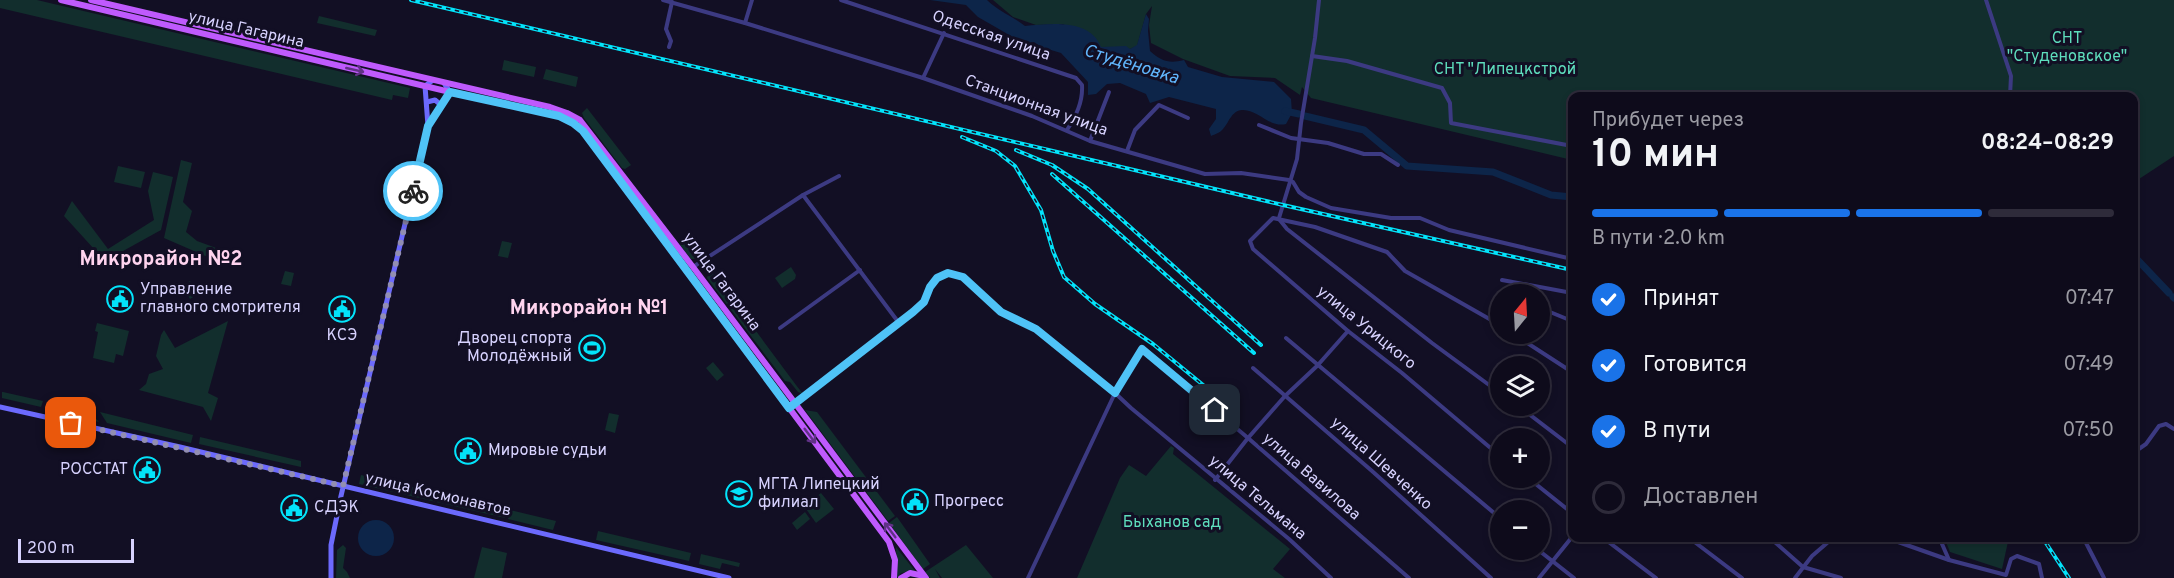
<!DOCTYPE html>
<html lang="ru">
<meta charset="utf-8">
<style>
body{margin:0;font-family:Overpass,sans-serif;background:#171424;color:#f1f3f6;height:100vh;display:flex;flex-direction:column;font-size:22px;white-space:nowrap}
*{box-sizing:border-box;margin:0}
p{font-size:20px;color:#9b9ba3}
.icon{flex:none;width:33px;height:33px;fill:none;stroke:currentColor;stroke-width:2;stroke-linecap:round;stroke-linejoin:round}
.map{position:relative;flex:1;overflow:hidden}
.sheet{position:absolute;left:1568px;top:92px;width:570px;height:450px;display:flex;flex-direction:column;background:#0e0b1b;border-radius:12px;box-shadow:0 3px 9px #0003,0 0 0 2px #2e2b3a}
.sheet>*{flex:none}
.needle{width:39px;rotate:18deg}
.buttons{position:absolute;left:1490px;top:284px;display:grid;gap:12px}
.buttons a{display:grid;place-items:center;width:60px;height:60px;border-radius:50%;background:#0e0b1b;box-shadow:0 3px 9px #0003,0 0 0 2px #2e2b3a;font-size:30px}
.scale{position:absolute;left:18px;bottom:15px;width:116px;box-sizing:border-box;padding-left:6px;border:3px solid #d7d2fe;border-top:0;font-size:16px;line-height:21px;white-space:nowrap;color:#d7d2fe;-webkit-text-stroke:4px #120f24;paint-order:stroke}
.pin{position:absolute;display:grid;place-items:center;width:51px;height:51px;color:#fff;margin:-26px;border-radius:12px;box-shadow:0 3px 9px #0006}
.courier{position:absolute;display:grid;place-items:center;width:60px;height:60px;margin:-30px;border:4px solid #4fc3f7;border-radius:50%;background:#fff;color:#222;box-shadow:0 2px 8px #0007}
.summary em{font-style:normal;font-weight:700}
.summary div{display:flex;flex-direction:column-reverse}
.summary{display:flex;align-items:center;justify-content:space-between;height:102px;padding:0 24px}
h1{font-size:39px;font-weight:700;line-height:45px}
.bar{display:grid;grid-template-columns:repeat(4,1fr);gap:9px 6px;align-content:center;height:72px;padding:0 24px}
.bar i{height:8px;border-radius:4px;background:#2e2b3a}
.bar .active{background:#1a73e8}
.bar p{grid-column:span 4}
ol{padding:0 24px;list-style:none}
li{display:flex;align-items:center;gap:18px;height:66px}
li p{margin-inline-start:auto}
li .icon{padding:6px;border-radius:50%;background:#1a73e8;color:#fff;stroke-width:4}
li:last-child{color:#9b9ba3}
li i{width:33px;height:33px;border:3px solid #2e2b3a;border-radius:50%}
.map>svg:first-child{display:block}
.green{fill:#122e2d}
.water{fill:#0d2549}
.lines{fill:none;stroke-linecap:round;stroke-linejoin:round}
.river{stroke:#0d2549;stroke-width:7}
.minor{stroke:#3c3a82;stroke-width:4}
.secondary{stroke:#6c6afd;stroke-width:5}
.primary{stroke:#bf5afd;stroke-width:6}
.rail-casing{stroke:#03e3fa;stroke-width:4}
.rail{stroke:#120f24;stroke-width:1.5;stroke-dasharray:4.5;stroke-linecap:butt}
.oneway{stroke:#603186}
.done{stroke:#928eb2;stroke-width:6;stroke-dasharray:0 10.8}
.route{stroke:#4fc3f7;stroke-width:8}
.labels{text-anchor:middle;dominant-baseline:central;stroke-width:6;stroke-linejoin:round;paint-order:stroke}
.street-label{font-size:16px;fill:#d7d2fe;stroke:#120f24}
.park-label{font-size:16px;fill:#5edebd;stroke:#120f24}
.poi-label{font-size:16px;fill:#d7d2fe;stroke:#120f24;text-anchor:start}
.water-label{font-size:18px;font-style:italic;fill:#61b6fd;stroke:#120f24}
.quarter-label{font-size:20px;font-weight:bold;fill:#ffd4ef;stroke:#120f24}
</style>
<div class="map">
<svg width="2174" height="578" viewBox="0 0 2174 578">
<rect width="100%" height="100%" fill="#120f24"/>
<g class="green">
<path d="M0,0H37L410,88L408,98L393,95L392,100L0,8Z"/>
<path d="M993,0H2174V156L2133,183V96H1572V160L1311,98L1302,87L1300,95L1275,78L1230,76L1183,59L1151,43L1149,25L1152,6L1146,14L1137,46L1130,49L1101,47L1063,24L1036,25L1013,17Z"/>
<path d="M319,16L377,30L375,36L317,23Z"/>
<path d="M504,60L536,67L534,77L502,70Z"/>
<path d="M546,69L578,77L576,87L543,79Z"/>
<path d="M587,108L631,165L625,169L622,168L584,118L582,113Z"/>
<path d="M181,160L192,163L183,202L192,211L186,232L197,241L219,249L217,261L164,238Z"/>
<path d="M118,166L145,172L141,188L114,182Z"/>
<path d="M153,172L173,177L161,230L105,261L64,216L72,201L108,249L154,220L148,191Z"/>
<path d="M685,238L699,257L697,259H691L680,245L681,241Z"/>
<path d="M502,241L512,243L508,258L498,256Z"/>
<path d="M791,267L796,275L795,279L782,288L775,278Z"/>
<path d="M710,269L796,385L803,394L798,392L790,382L785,381L707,278Z"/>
<path d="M285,271L294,273L291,286L281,284Z"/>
<path d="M190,281L198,294L190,299L182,286Z"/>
<path d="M228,321L208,393L218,398L211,421L203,407L139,390L146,384L149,374L163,369L156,356L161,335L164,330L175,348Z"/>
<path d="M97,323L129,331L123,356L116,354L114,363L93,358L98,332L95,331Z"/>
<path d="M713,362L724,375L717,381L706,368Z"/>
<path d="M2,392H3L43,401L41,407L2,398Z"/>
<path d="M77,408L89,411L99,422L75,416Z"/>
<path d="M805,410L817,412L895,516L888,521Z"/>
<path d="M100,412L193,435L191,443L107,423Z"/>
<path d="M609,413L619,415L615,433L605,430Z"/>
<path d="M200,437L301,461V467L199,444Z"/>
<path d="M1171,446L1174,448L1173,454L1290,549L1273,569L1285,578H1077L1120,478L1129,465L1146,476Z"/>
<path d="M361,475L507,509L505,518L359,484Z"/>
<path d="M821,493L834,509L816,523L804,506Z"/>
<path d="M510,510L556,521L553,530L508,519Z"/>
<path d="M805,512L810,519L797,530L792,523Z"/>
<path d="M897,517L930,564L923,569L889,523Z"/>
<path d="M598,531L691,553L689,561L596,540Z"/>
<path d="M1944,537H2009L2002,569L1950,552Z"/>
<path d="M343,545L346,548L343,568L347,572L350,578H336L337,550Z"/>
<path d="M966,545L993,578H942L935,569L940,578H930L925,572Z"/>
<path d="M482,547L507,553L502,578H474Z"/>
<path d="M896,547L915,571L901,573L897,578Z"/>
<path d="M701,554L740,563L739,567L722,563L720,569L699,564Z"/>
</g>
<g class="water">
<path d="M930,0H987C998,11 1012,16 1025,26C1049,24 1090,18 1101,47L1126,46L1130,49L1137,45L1146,14L1149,19L1148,31L1150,51C1161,61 1169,64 1184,60L1188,67L1222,77L1274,82L1291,99L1292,113L1286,124C1269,128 1258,109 1242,110C1231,111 1229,123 1223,129C1220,133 1215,134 1211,136L1209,129L1216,119V109L1169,97L1150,103L1146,94L1120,83L1107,84L1096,94L1088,95V82L1061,53L1041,47L1034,42L1025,44L978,17L966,5Z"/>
<circle cx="376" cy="538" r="18"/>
</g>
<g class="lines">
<g class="river">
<path d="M1285,111L1299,114"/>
<path d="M1305,116L1364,130L1407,166L1493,172L1551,195L1572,197"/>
<path d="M2133,255L2169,293"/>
<path d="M2173,297L2174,298"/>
</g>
<g class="minor">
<path d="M663,0L745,23L923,78L1032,116L1090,141L1205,174L1241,173L1289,180L1293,182L1299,192L1306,197L1331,208L1391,218H1420L1449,230L1572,259"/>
<path d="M841,0L1076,78L1082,85C1083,102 1076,116 1067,130"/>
<path d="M1986,0L2011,76L2010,96"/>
<path d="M745,23L752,0"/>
<path d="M669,47L671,41L666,29L672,2"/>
<path d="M1312,56L1347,61L1442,88L1450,103L1451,123L1572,146"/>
<path d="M923,78L944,33"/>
<path d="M1259,125L1291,138L1328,143L1364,154H1381L1398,165"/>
<path d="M1090,141L1109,92"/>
<path d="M1127,151L1135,130L1159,105L1188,118"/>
<path d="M803,195L899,323"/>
<path d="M1279,218L1297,159L1301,123L1315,38L1319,0"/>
<path d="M1279,219L1287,229L1432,343L1500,393"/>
<path d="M693,267L803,195L839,176"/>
<path d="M1502,280L1572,293"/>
<path d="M1550,312L1572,321"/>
<path d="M1500,325L1405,271L1387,252L1315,227L1273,218L1250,241L1253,249L1348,331L1402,373L1500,456"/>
<path d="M780,328L860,270"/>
<path d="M1512,333L1572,372"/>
<path d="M1286,338L1500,518"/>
<path d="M1253,368L1372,471L1491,578"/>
<path d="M794,404L924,302L930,287L937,277L948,274L963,277L1001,312L1036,329L1115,393L1131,408L1289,539L1331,578"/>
<path d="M1517,405L1572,447"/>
<path d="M2133,453L2146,444L2159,426L2166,424L2174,429"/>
<path d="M1527,477L1572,513"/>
<path d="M1215,480L1248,438L1285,396L1317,366L1348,331"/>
<path d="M1602,537L1656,578"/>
<path d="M1688,537L1742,578"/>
<path d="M1769,537L1803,567L1841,578"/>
<path d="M1819,537L1825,543"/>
<path d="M1884,537L1949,560L2006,575L2011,559L2017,556L2039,564L2042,578"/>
<path d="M1939,537L1949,560"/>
<path d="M2083,537L2104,578"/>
<path d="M1537,549L1574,578"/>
<path d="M1028,578L1115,393L1142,349L1248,438L1409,578"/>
<path d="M1539,578L1572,537"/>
<path d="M1795,578L1812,556L1834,537"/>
</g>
<g class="secondary">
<path d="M427,102L435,100L441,105"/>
<path d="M428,126L450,92L444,83"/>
<path d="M0,407L180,447L729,578"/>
<path d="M331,578V545L341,496L428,126L425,86L433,80"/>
</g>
<g class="primary">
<path d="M61,0L450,92L559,116L573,123L583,131L889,542L895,560L894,578"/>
<path d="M91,0L550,107L567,113L580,120L693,267L926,578"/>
<path d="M901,578L910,573L924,576"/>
</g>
<g class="rail-casing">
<g id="rail">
<path d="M411,0L1283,205L1572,270"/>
<path d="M962,137L996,151L1015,166L1041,210L1053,251L1064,277L1095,304L1153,344L1208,389"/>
<path d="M1016,150L1052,165L1088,189L1261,345"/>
<path d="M1052,174L1254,353"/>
<path d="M2042,537L2069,578"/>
</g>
</g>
<use href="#rail" class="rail"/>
</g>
<defs><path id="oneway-shaft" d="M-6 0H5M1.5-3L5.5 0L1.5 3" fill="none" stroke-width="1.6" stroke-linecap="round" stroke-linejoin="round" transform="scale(1.5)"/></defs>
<g class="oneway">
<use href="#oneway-shaft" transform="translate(355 70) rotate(13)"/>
<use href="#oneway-shaft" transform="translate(810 436) rotate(53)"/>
<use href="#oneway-shaft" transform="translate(890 530) rotate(-127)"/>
</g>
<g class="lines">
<path class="done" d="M71,423L343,486L413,191"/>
<path class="route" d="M413,191L428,126L450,92L559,116L573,123L583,131L789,408L913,312L924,302L930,287L937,278L948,273L963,277L1001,312L1036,329L1115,393L1142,349L1215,410"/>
</g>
<defs>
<g id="civic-ring" transform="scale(1.35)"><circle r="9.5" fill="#120f24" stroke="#03e3fa" stroke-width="1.5"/><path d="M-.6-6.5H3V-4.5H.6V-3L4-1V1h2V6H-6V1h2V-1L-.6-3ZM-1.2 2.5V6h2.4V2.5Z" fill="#03e3fa"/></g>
<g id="stadium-ring" transform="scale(1.35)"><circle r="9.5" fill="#120f24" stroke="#03e3fa" stroke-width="1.5"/><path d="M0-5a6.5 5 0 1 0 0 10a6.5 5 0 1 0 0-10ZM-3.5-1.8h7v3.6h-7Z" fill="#03e3fa"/></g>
<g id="university-ring" transform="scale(1.35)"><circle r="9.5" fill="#120f24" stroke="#03e3fa" stroke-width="1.5"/><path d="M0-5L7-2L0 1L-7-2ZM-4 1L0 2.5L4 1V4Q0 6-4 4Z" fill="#03e3fa"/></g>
</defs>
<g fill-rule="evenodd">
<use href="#civic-ring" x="120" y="299"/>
<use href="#civic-ring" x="342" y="309"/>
<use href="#stadium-ring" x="592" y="348"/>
<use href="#civic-ring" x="468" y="451"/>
<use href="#civic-ring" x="147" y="470"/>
<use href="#university-ring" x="739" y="494"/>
<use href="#civic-ring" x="915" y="502"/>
<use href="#civic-ring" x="294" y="508"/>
</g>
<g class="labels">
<g class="street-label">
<text transform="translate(246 30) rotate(13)">улица Гагарина</text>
<text transform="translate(991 36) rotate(19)">Одесская улица</text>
<text transform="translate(1036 106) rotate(20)">Станционная улица</text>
<text transform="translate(721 282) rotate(53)">улица Гагарина</text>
<text transform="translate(1366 328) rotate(39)">улица Урицкого</text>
<text transform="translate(1381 464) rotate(42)">улица Шевченко</text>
<text transform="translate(1311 477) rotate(41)">улица Вавилова</text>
<text transform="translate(438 495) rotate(13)">улица Космонавтов</text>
<text transform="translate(1257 498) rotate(40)">улица Тельмана</text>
</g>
<g class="park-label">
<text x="2067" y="39">СНТ<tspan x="2067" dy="18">"Студеновское"</tspan></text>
<text x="1505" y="70">СНТ "Липецкстрой</text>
<text x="1172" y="523">Быханов сад</text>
</g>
<g class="poi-label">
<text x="140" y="290">Управление<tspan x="140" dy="18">главного смотрителя</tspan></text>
<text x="342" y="336" text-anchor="middle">КСЭ</text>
<text x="572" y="339" text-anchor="end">Дворец спорта<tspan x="572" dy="18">Молодёжный</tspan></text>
<text x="488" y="451">Мировые судьи</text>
<text x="128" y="470" text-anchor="end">РОССТАТ</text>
<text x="758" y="485">МГТА Липецкий<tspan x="758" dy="18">филиал</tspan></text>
<text x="934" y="502">Прогресс</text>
<text x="314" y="508">СДЭК</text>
</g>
<g class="water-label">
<text transform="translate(1131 65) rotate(17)">Студёновка</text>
</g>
<g class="quarter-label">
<text x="161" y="260">Микрорайон №2</text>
<text x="589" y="309">Микрорайон №1</text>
</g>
</g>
</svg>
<div class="buttons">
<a><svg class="needle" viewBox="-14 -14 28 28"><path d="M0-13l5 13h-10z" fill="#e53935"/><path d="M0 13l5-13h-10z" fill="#9b9ba3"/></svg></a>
<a><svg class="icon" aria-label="layers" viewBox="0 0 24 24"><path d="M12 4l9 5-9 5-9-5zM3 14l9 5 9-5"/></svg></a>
<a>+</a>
<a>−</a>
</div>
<div class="scale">200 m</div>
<div class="pin" style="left:71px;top:423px;background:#ea580c"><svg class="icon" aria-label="bag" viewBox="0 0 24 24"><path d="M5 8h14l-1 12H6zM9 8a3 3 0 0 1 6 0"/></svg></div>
<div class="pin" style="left:1215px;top:410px;background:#1f2937"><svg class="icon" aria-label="home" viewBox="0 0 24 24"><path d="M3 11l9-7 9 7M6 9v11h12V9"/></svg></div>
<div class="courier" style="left:413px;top:191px"><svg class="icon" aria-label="bike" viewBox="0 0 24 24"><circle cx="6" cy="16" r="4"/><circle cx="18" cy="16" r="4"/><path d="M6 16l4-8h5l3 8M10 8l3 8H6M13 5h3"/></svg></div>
<section class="sheet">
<div class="summary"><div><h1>10 мин</h1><p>Прибудет через</p></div><em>08:24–08:29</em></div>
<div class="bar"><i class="active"></i><i class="active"></i><i class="active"></i><i></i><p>В пути · 2.0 km</p></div>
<ol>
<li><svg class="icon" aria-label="check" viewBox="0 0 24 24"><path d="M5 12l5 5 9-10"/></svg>Принят<p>07:47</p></li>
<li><svg class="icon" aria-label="check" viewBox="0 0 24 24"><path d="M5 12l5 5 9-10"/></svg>Готовится<p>07:49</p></li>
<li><svg class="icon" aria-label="check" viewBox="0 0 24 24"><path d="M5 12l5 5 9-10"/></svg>В пути<p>07:50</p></li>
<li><i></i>Доставлен</li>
</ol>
</section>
</div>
